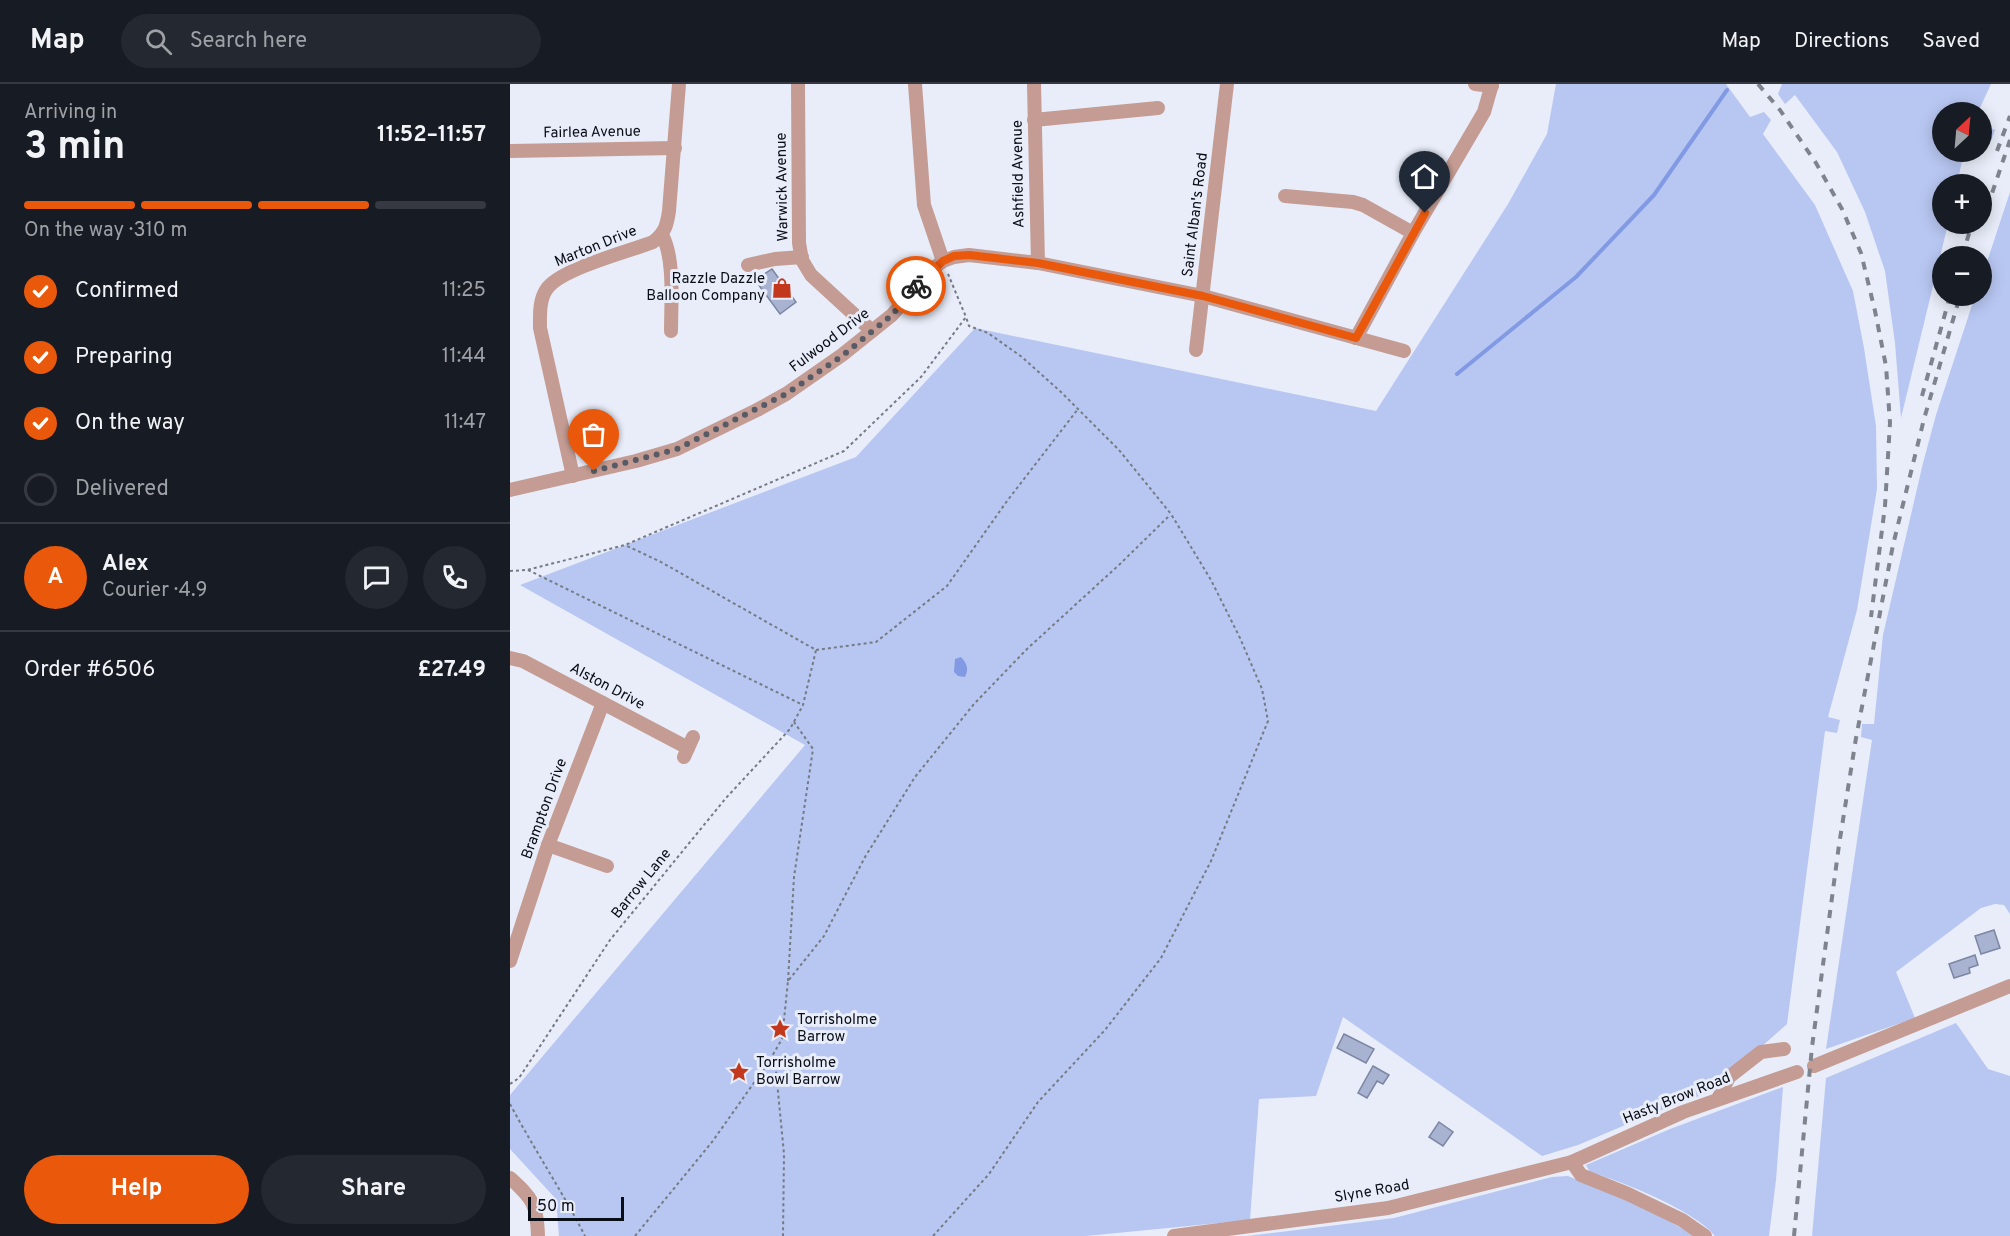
<!DOCTYPE html>
<meta charset="utf-8">
<style>
body{margin:0;font-family:Overpass,sans-serif;background:#242831;color:#f1f3f6;height:100vh;display:flex;flex-direction:column;font-size:22px;white-space:nowrap}
*{box-sizing:border-box;margin:0}
p{font-size:20px;color:#9ea1a6}
.icon{flex:none;width:33px;height:33px;fill:none;stroke:currentColor;stroke-width:2;stroke-linecap:round;stroke-linejoin:round}
.map{position:relative;flex:1;overflow:hidden}
.panel{display:flex;flex-direction:column;background:#171b24;width:510px}
.panel>*{flex:none}
.needle{width:39px;rotate:26deg}
.fabs{position:absolute;left:1422px;top:18px;display:grid;gap:12px}
.fabs a{display:grid;place-items:center;width:60px;height:60px;border-radius:50%;background:#171b24;box-shadow:0 3px 15px #0003;font-size:30px}
.scale{position:absolute;left:18px;bottom:15px;width:96px;box-sizing:border-box;padding-left:6px;border:3px solid #090d16;border-top:0;font-size:16px;line-height:21px;white-space:nowrap;color:#090d16;-webkit-text-stroke:4px #e8edf9;paint-order:stroke}
.pin{position:absolute;display:grid;place-items:center;width:51px;height:51px;color:#fff;margin:-62px -26px;border-radius:50% 50% 50% 0;rotate:-45deg;box-shadow:0 0 6px #0007}
.pin .icon{rotate:45deg}
.courier{position:absolute;display:grid;place-items:center;width:60px;height:60px;margin:-30px;border:4px solid #ea580c;border-radius:50%;background:#fff;color:#222;box-shadow:0 2px 8px #0007}
.headline em{font-style:normal;font-weight:700}
.headline div{display:flex;flex-direction:column-reverse}
.headline{display:flex;align-items:center;justify-content:space-between;height:102px;padding:0 24px}
h1{font-size:39px;font-weight:700;line-height:45px}
.bar{display:grid;grid-template-columns:repeat(4,1fr);gap:9px 6px;align-content:center;height:72px;padding:0 24px}
.bar i{height:8px;border-radius:4px;background:#363941}
.bar .selected{background:#ea580c}
.bar p{grid-column:span 4}
.line{display:flex;align-items:center;gap:15px;padding:0 24px;border-top:2px solid #363941}
.line div{flex:1}
.round{display:grid;place-items:center;flex:none;width:63px;height:63px;border-radius:32px;background:#242831}
ol{padding:0 24px;list-style:none}
li{display:flex;align-items:center;gap:18px;height:66px}
li p{margin-inline-start:auto}
li .icon{padding:6px;border-radius:50%;background:#ea580c;color:#fff;stroke-width:4}
li:last-child{color:#9ea1a6}
li i{width:33px;height:33px;border:3px solid #363941;border-radius:50%}
.button{display:flex;gap:12px;margin-top:auto;padding:12px 24px}
.button a{flex:1;height:69px;border-radius:36px;background:#ea580c;color:#fff;font-size:24px;font-weight:700;line-height:69px;text-align:center}
.button a+a{background:#242831;color:#f1f3f6}
header{display:flex;align-items:center;gap:36px;box-sizing:border-box;height:84px;padding:0 30px;background:#171b24;border-bottom:2px solid #363941}
header strong{font-size:28px}
nav{display:flex;gap:33px;margin-inline-start:auto;font-size:21px}
.search{width:420px;height:54px;background:#242831;display:flex;align-items:center;gap:15px;box-sizing:border-box;padding:0 21px;border-radius:33px;color:#9ea1a6;font-size:22px}
main{display:flex;flex:1;min-height:0}
.map>svg:first-child{display:block}
.green{fill:#b8c7f2}
.water{fill:#829ae4}
.lines{fill:none;stroke-linecap:round;stroke-linejoin:round}
.stream{stroke:#829ae4;stroke-width:4}
.building{fill:#a8b3d1;stroke:#7c86a2;stroke-width:1.5}
.path{stroke:#757a84;stroke-width:2;stroke-dasharray:3 3;stroke-linecap:butt}
.minor{stroke:#c49c93;stroke-width:14}
.rail{stroke:#7e838d;stroke-width:4;stroke-dasharray:8 8;stroke-linecap:butt}
.done{stroke:#575b65;stroke-width:6;stroke-dasharray:0 10.8}
.route{stroke:#ea580c;stroke-width:8}
.labels{text-anchor:middle;dominant-baseline:central;stroke-width:6;stroke-linejoin:round;paint-order:stroke}
.street-label{font-size:15px;fill:#090d16;stroke:#e8edf9}
.poi-label{font-size:15px;fill:#090d16;stroke:#e8edf9;text-anchor:start}
</style>
<header>
<strong>Map</strong>
<div class="search"><svg class="icon" aria-label="search" viewBox="0 0 24 24"><circle cx="10" cy="10" r="6"/><path d="M15 15l6 6"/></svg>Search here</div>
<nav><a>Map</a><a>Directions</a><a>Saved</a></nav>
</header>
<main>
<section class="panel">
<div class="headline"><div><h1>3 min</h1><p>Arriving in</p></div><em>11:52–11:57</em></div>
<div class="bar"><i class="selected"></i><i class="selected"></i><i class="selected"></i><i></i><p>On the way · 310 m</p></div>
<ol>
<li><svg class="icon" aria-label="check" viewBox="0 0 24 24"><path d="M5 12l5 5 9-10"/></svg>Confirmed<p>11:25</p></li>
<li><svg class="icon" aria-label="check" viewBox="0 0 24 24"><path d="M5 12l5 5 9-10"/></svg>Preparing<p>11:44</p></li>
<li><svg class="icon" aria-label="check" viewBox="0 0 24 24"><path d="M5 12l5 5 9-10"/></svg>On the way<p>11:47</p></li>
<li><i></i>Delivered</li>
</ol>
<div class="line" style="height:108px"><b class="round" style="background:#ea580c;color:#fff">A</b><div><b>Alex</b><p>Courier · 4.9</p></div><a class="round"><svg class="icon" aria-label="chat" viewBox="0 0 24 24"><path d="M4 5h16v11H9l-5 4z"/></svg></a><a class="round"><svg class="icon" aria-label="phone" viewBox="0 0 24 24"><path d="M5 4h4l2 5-3 2q2 4 5 5l2-3 5 2v4C11 20 4 13 5 4z"/></svg></a></div>
<div class="line" style="height:78px"><div>Order #6506</div><b>£27.49</b></div>
<div class="button"><a>Help</a><a>Share</a></div>
</section>
<div class="map">
<svg width="1500" height="1152" viewBox="0 0 1500 1152">
<rect width="100%" height="100%" fill="#e8edf9"/>
<g class="green">
<path d="M1046,0H1216L1240,33L1254,28L1261,36L1253,50L1305,121L1343,207L1354,264L1366,342L1367,405L1347,526L1318,633L1330,636L1327,649L1315,647L1277,940L1200,1008L1146,1028L1068,1061L1032,1072L833,933L806,1012L749,1015L740,1136L576,1152H49L46,1115L0,1065V1011L295,661L10,501L346,373L465,244L866,327L998,120L1037,50Z"/>
<path d="M1272,0H1481L1468,28H1432V68H1454L1447,100H1432V140H1438L1391,334L1385,259L1375,187L1355,128L1327,68L1285,11L1275,20L1268,10Z"/>
<path d="M1472,40L1485,46L1481,57L1472,55Z"/>
<path d="M1500,108V830L1494,821L1485,820L1471,824L1386,888L1405,934L1316,965L1362,656L1351,653L1352,640H1364L1373,551L1413,379L1426,331L1465,212H1472V193Z"/>
<path d="M1446,939L1478,985L1500,992V1152H1302L1316,994Z"/>
<path d="M1273,1003L1266,1096L1259,1152H1205C1186,1127 1111,1097 1080,1088L1076,1081L1160,1045Z"/>
<path d="M1058,1092L1140,1126L1185,1152H737L884,1134L1042,1093Z"/>
</g>
<path class="water" d="M451,573C457,580 459,584 455,593L448,592L444,588L445,575Z"/>
<g class="lines">
<path class="stream" d="M947,290L1066,193L1144,111L1217,6"/>
</g>
<g class="building">
<path d="M262,185L286,218L270,230L245,196Z"/>
<path d="M1484,846L1490,864L1471,870L1465,852Z"/>
<path d="M1465,871L1468,881L1459,884L1460,889L1444,894L1439,880Z"/>
<path d="M834,950L864,965L856,979L827,964Z"/>
<path d="M863,982L879,991L873,1000L867,997L857,1014L848,1009Z"/>
<path d="M929,1038L943,1048L933,1062L919,1053Z"/>
</g>
<g class="lines">
<g class="path">
<path d="M18,486L293,621"/>
<path d="M0,487L17,486L115,461L334,367L411,293L456,233L438,190"/>
<path d="M306,566L366,558L437,502L497,417L568,325"/>
<path d="M278,897L284,793L303,665L284,638"/>
<path d="M258,979L266,987L274,1070L273,1152"/>
<path d="M0,1000L9,994L100,856L216,714L280,645L293,621L306,566L151,478L115,461"/>
<path d="M0,1020C24,1065 52,1107 75,1152"/>
<path d="M125,1152L202,1058L258,979L272,955L278,897L314,852L355,773L405,693L464,620L517,565L610,480L660,431"/>
<path d="M423,1152L479,1090L528,1018L595,946L651,874L701,777L758,637L752,605L730,554L701,496L661,430L609,366L551,308L512,273L478,249L459,242L456,233"/>
</g>
<g class="minor">
<path d="M288,0L289,159L292,176L301,191L362,247"/>
<path d="M405,0L414,121L433,177"/>
<path d="M524,0L528,179"/>
<path d="M965,0L982,2"/>
<path d="M524,36L648,24"/>
<path d="M0,67L165,64"/>
<path d="M775,112L843,118L853,121L903,149"/>
<path d="M152,151C165,174 161,220 161,247"/>
<path d="M238,181L265,175L292,173"/>
<path d="M846,254L903,149L974,28L982,0"/>
<path d="M686,266L717,0"/>
<path d="M63,392L30,244C30,232 29,217 36,206C49,185 118,168 143,158C155,149 157,141 159,127L169,0"/>
<path d="M0,406L126,377L167,365L247,326L276,310L332,271L382,231L420,187L433,177L444,173L459,171L528,179L693,212L894,267"/>
<path d="M0,574L13,577L178,664"/>
<path d="M174,673L183,653"/>
<path d="M38,761L97,782"/>
<path d="M0,877L38,761L93,619"/>
<path d="M1304,982L1500,902"/>
<path d="M1208,1015L1219,993L1251,968L1274,965"/>
<path d="M1062,1078L1071,1091L1118,1110L1172,1136L1195,1152"/>
<path d="M0,1094C23,1115 27,1120 28,1152"/>
<path d="M664,1152L878,1124L1062,1078L1173,1028L1287,988"/>
</g>
<g class="rail">
<path d="M1248,0L1270,26L1306,79L1332,125L1351,169L1365,227L1376,282L1380,339L1375,422L1361,533"/>
<path d="M1487,67L1500,32"/>
<path d="M1472,139L1500,56"/>
<path d="M1452,172L1462,140"/>
<path d="M1412,312L1440,212"/>
<path d="M1284,1152L1302,963L1329,761L1346,654L1383,461L1414,335L1450,212"/>
</g>
</g>
<g class="lines">
<path class="done" d="M84,387L167,365L276,310L332,272L382,231L406,202"/>
<path class="route" d="M406,202L433,177L444,172L459,171L528,179L693,212L846,254L915,129"/>
</g>
<defs>
<g id="shop-bare" transform="scale(1.62)"><path d="M-5-2.5h2.3a2.7 3.5 0 0 1 5.4 0H5L5.5 6h-11ZM-1.5-2.5h3a1.5 2.3 0 0 0-3 0Z" fill="#c3381d" stroke="#e8edf9" stroke-width="2.5" paint-order="stroke"/></g>
<g id="sight-bare" transform="scale(1.62)"><path d="M0-6L1.8-2.2L6-1.7L2.9 1.2L3.7 5.4L0 3.3L-3.7 5.4L-2.9 1.2L-6-1.7L-1.8-2.2Z" fill="#c3381d" stroke="#e8edf9" stroke-width="2.5" paint-order="stroke"/></g>
</defs>
<g fill-rule="evenodd">
<use href="#shop-bare" x="272" y="204"/>
<use href="#sight-bare" x="270" y="945"/>
<use href="#sight-bare" x="229" y="988"/>
</g>
<g class="labels">
<g class="street-label">
<text transform="translate(82 49) rotate(-1)">Fairlea Avenue</text>
<text transform="translate(509 90) rotate(-91)">Ashfield Avenue</text>
<text transform="translate(273 103) rotate(-91)">Warwick Avenue</text>
<text transform="translate(686 131) rotate(-83)">Saint Alban's Road</text>
<text transform="translate(86 163) rotate(-22)">Marton Drive</text>
<text transform="translate(320 257) rotate(-37)">Fulwood Drive</text>
<text transform="translate(97 603) rotate(28)">Alston Drive</text>
<text transform="translate(35 725) rotate(-70)">Brampton Drive</text>
<text transform="translate(132 800) rotate(-51)">Barrow Lane</text>
<text transform="translate(1167 1015) rotate(-22)">Hasty Brow Road</text>
<text transform="translate(862 1108) rotate(-10)">Slyne Road</text>
</g>
<g class="poi-label">
<text x="255" y="195" text-anchor="end">Razzle Dazzle<tspan x="255" dy="17">Balloon Company</tspan></text>
<text x="287" y="936">Torrisholme<tspan x="287" dy="17">Barrow</tspan></text>
<text x="246" y="979">Torrisholme<tspan x="246" dy="17">Bowl Barrow</tspan></text>
</g>
</g>
</svg>
<div class="fabs">
<a><svg class="needle" viewBox="-14 -14 28 28"><path d="M0-13l5 13h-10z" fill="#e53935"/><path d="M0 13l5-13h-10z" fill="#9ea1a6"/></svg></a>
<a>+</a>
<a>−</a>
</div>
<div class="scale">50 m</div>
<div class="pin" style="left:84px;top:387px;background:#ea580c"><svg class="icon" aria-label="bag" viewBox="0 0 24 24"><path d="M5 8h14l-1 12H6zM9 8a3 3 0 0 1 6 0"/></svg></div>
<div class="pin" style="left:915px;top:129px;background:#1f2937"><svg class="icon" aria-label="home" viewBox="0 0 24 24"><path d="M3 11l9-7 9 7M6 9v11h12V9"/></svg></div>
<div class="courier" style="left:406px;top:202px"><svg class="icon" aria-label="bike" viewBox="0 0 24 24"><circle cx="6" cy="16" r="4"/><circle cx="18" cy="16" r="4"/><path d="M6 16l4-8h5l3 8M10 8l3 8H6M13 5h3"/></svg></div>
</div>
</main>
